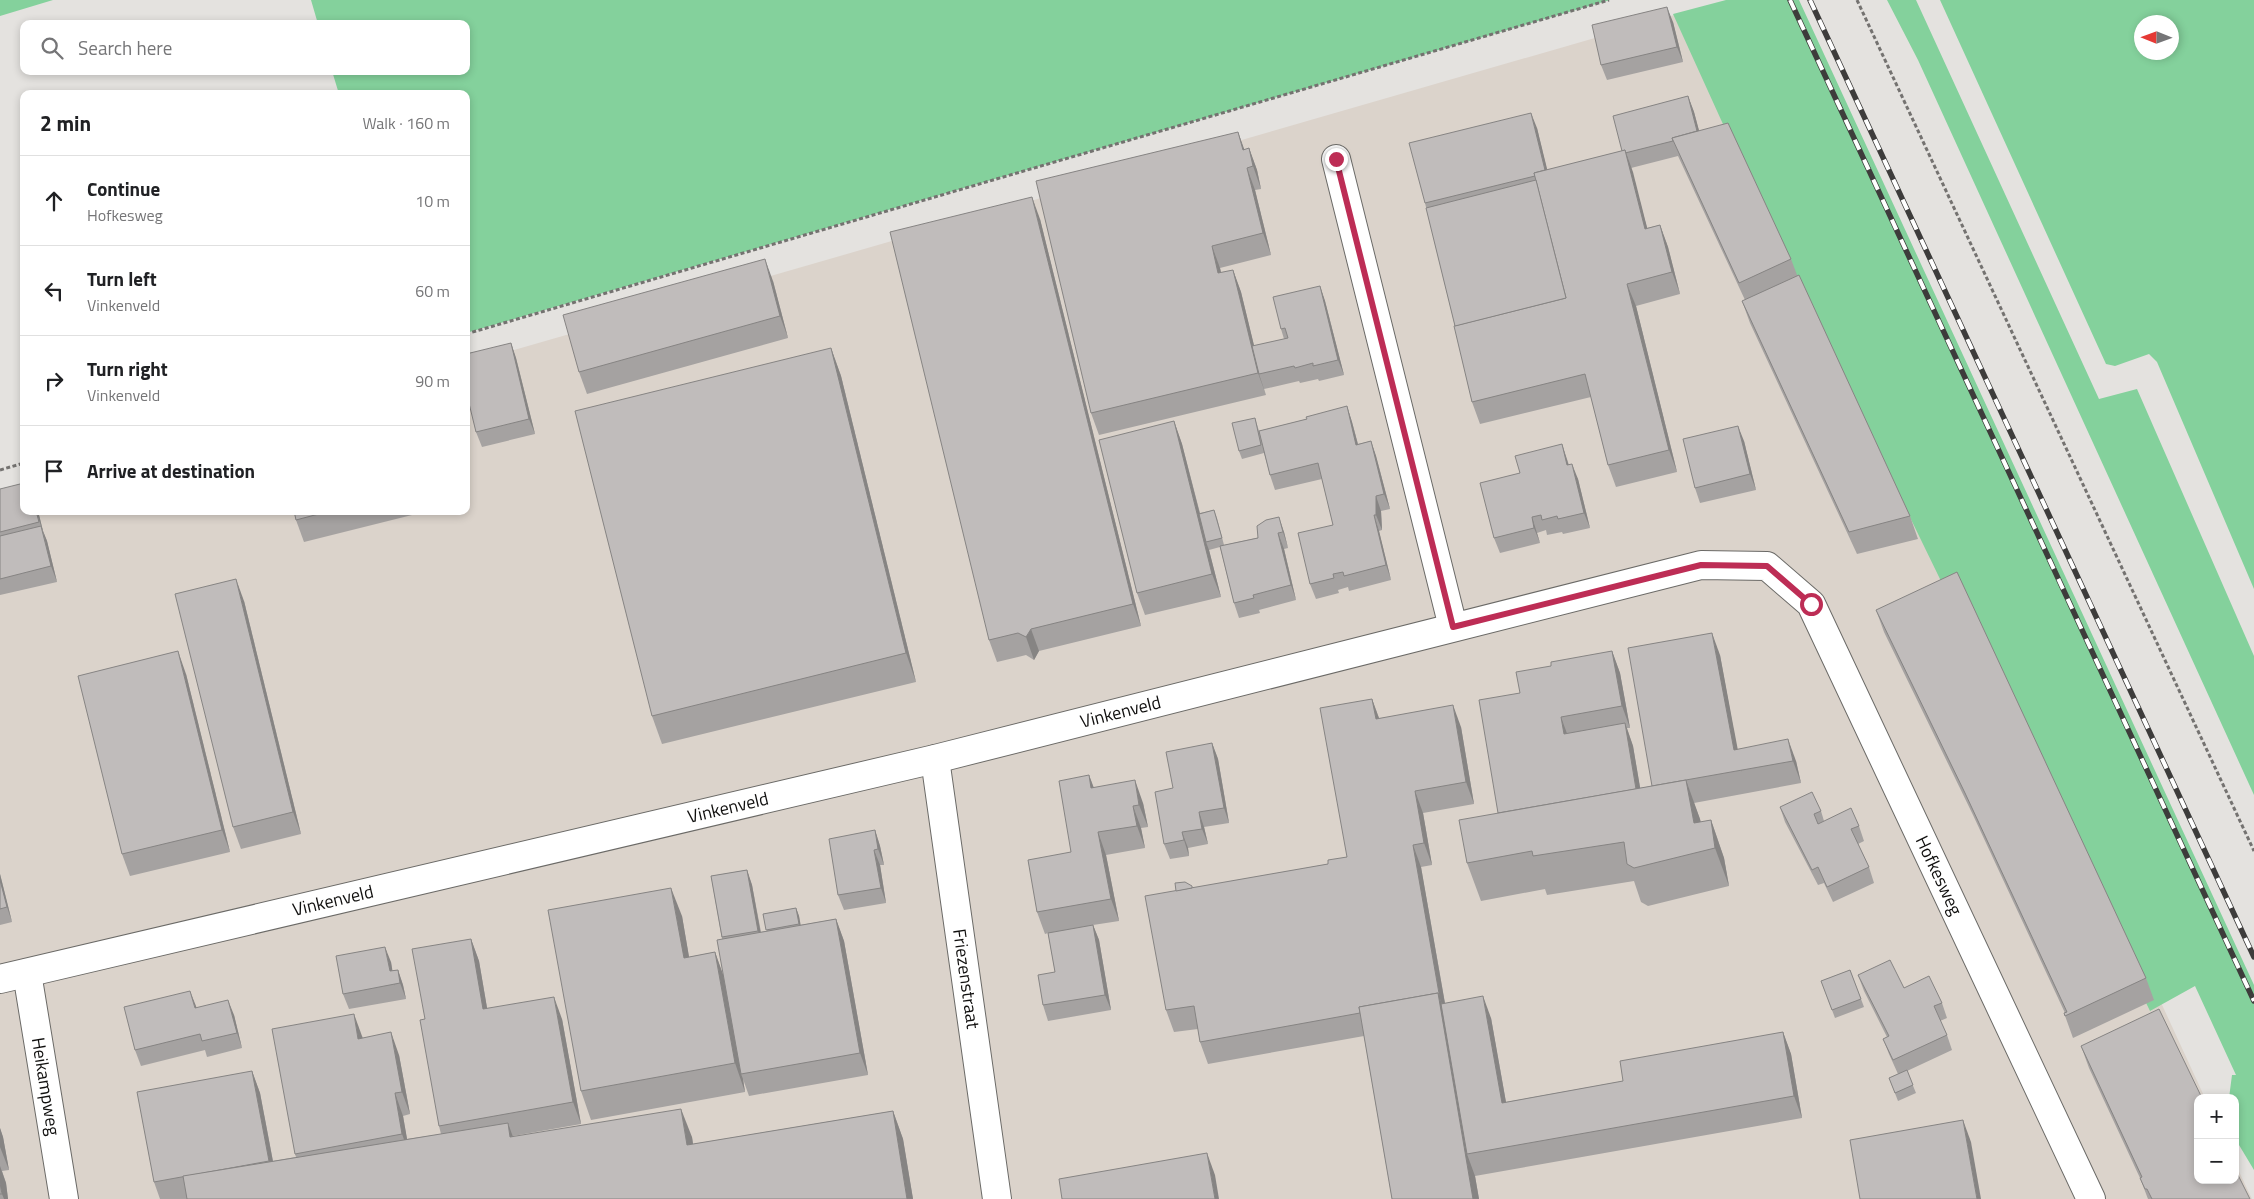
<!DOCTYPE html>
<meta charset="utf-8">
<style>
body{margin:0;font-family:"Titillium Web",sans-serif;background:#f6f6f6;color:#202124}
.controls{position:absolute;right:15px;bottom:15px;display:grid;overflow:hidden;border-radius:10px;box-shadow:0 2px 8px #0003}
.controls button{width:45px;height:45px;display:grid;place-items:center;padding:0;border:0;border-bottom:1px solid #e0e0e0;background:#fff;color:#202124;font:25px sans-serif}
.compass{position:absolute;left:2134px;top:15px;width:45px;height:45px;border-radius:50%;background:#fff;box-shadow:0 2px 8px #0003;rotate:271deg}
.stop{position:absolute;width:15px;height:15px;margin:-11px;border:4px solid #bd2d55;border-radius:50%;background:#fff}
.stop.end{background:#bd2d55;border-color:#fff;box-shadow:0 1px 5px #0008}
.list{margin:0;padding:0;list-style:none}
h2{display:flex;justify-content:space-between;align-items:center;height:65px;margin:0;padding:0 20px;font-size:21px}
h2 small{font-size:16px;font-weight:400;color:#757577}
.list li{display:grid;grid-template-columns:32px 1fr auto;gap:15px;align-items:center;box-sizing:border-box;height:90px;padding:0 20px;border-top:1px solid #e0e0e0}
.list b{display:block;font-size:19px;white-space:nowrap}
.list p{margin:0;font-size:16px;white-space:nowrap;color:#757577}
.list em{font-size:16px;font-style:normal;color:#757577}
.icon{flex:none;width:28px;height:28px;fill:none;stroke:currentColor;stroke-width:2;stroke-linecap:round;stroke-linejoin:round}
.map{position:relative;flex:none;width:2254px;height:1199px;overflow:hidden}
.search{position:absolute;background:#fff;box-shadow:0 2px 8px #0003;left:20px;top:20px;width:450px;height:55px;display:flex;align-items:center;gap:12px;box-sizing:border-box;padding:0 18px;border-radius:10px;color:#757577;font-size:19px}
.panel{position:absolute;background:#fff;box-shadow:0 2px 8px #0003;left:20px;top:90px;width:450px;height:425px;border-radius:10px}
.map>svg:first-child{display:block}
.built{fill:#dbd3cb}
.green{fill:#84d19c;fill-rule:evenodd}
.lines{fill:none;stroke-linecap:round;stroke-linejoin:round}
.minor-casing{stroke:#6b6a67;stroke-width:30}
.path{stroke:#747270;stroke-width:3;stroke-dasharray:4 2.5;stroke-linecap:butt}
.minor{stroke:#fff;stroke-width:28}
.rail-casing{stroke:#3d3c3b;stroke-width:5.5}
.rail{stroke:#fff;stroke-width:4;stroke-dasharray:11;stroke-linecap:butt}
.wall{fill:#a5a2a1}
.shaded-wall{fill:#868483}
.building{fill:#c0bcbb;stroke:#868483}
.route{stroke:#bd2d55;stroke-width:6}
.labels{text-anchor:middle;stroke-width:4;stroke-linejoin:round;paint-order:stroke}
.street-label{font-size:18px;fill:#100f0e;stroke:#fff}
</style>
<div class="map">
<svg width="2254" height="1199" viewBox="0 0 2254 1199">
<rect width="100%" height="100%" fill="#e4e2df"/>
<!-- built -->
<path class="built" d="M1702,7L2205,1098H2198V1180H2235V1163L2252,1199H0V498L24,511H466V364Z"/>
<!-- green -->
<g class="green">
<path d="M0,0H53L0,16Z"/>
<path d="M311,0H1610L466,333V94H339L332,71H466V24H318Z"/>
<path d="M1726,0H1799L2254,985V1170L2239,1145L2235,1134V1098H2229L2232,1075H2236L2195,986L2150,1011L1781,252L1673,14Z"/>
<path d="M1887,0H1916L2099,399L2137,389L2254,656V795L1918,60Z"/>
<path d="M1940,0H2254V589L2157,362L2149,354L2115,366L2106,364ZM2142,22H2172V52H2142Z"/>
</g>
<g class="lines">
<defs>
<g id="minor">
<path d="M1336,159L1453,627"/>
<path id="s1" d="M935,759L997,1199"/>
<path id="s2" d="M27,973L64,1199"/>
<path id="s3" d="M0,979L935,759L1701,565L1767,566L1811,604L2091,1199"/>
</g>
</defs>
<!-- minor casing -->
<use href="#minor" class="minor-casing"/>
<!-- path -->
<g class="path">
<path d="M1857,0L2254,851"/>
<path d="M466,334L1609,0"/>
<path d="M0,470L24,463"/>
</g>
<!-- minor -->
<use href="#minor" class="minor"/>
<defs>
<g id="rail">
<path d="M1790,0L2254,1001"/>
<path d="M1810,0L2254,957"/>
</g>
</defs>
<!-- rail casing -->
<use href="#rail" class="rail-casing"/>
<!-- rail -->
<use href="#rail" class="rail"/>
</g>
<!-- wall -->
<g class="wall">
<path d="M1673,22L1683,62L1607,80L1601,65Z"/>
<path d="M1688,96L1694,112L1699,131L1791,259L1797,275L1910,516L1918,539L1857,554L1750,323L1742,301L1745,300L1678,156L1631,168L1647,228L1660,225L1668,247L1680,294L1636,306L1677,472L1616,487L1608,465L1591,397L1480,424L1472,402L1455,326L1425,203L1537,128L1547,170L1622,151Z"/>
<path d="M1238,132L1244,150L1249,148L1257,170L1261,189L1255,190L1271,255L1220,268L1221,273L1233,270L1241,292L1254,346L1284,339L1281,329L1320,286L1325,301L1344,375L1319,381L1318,379L1300,383L1299,381L1264,389L1266,395L1099,435L1091,413Z"/>
<path d="M1040,219L1141,626L1039,651L1034,660L1026,655L997,662L989,640Z"/>
<path d="M773,281L788,338L587,394L579,372Z"/>
<path d="M511,343L516,358L535,434L482,447L476,432Z"/>
<path d="M831,348L841,376L916,682L662,744L652,716Z"/>
<path d="M1347,406L1352,422L1358,444L1371,441L1376,456L1390,509L1381,511L1382,530L1379,531L1391,580L1349,591L1348,587L1338,590L1339,593L1316,599L1310,584L1333,525L1322,479L1275,490L1270,475L1264,453L1242,459L1239,451L1255,418L1259,431L1307,419Z"/>
<path d="M1174,421L1182,444L1200,513L1214,510L1217,518L1224,545L1284,532L1288,548L1284,549L1296,600L1259,610L1260,613L1239,618L1234,603L1220,547L1209,550L1221,597L1145,615L1137,593Z"/>
<path d="M1744,441L1756,490L1700,503L1695,488Z"/>
<path d="M1562,444L1569,465L1578,479L1590,528L1563,534L1562,532L1547,535L1546,530L1537,533L1540,543L1500,553L1494,538L1520,473Z"/>
<path d="M0,489L38,511L43,531L47,541L57,582L0,595Z"/>
<path d="M294,511H428L304,542L296,520Z"/>
<path d="M244,601L301,834L241,849L233,827Z"/>
<path d="M1876,610L2146,978L2154,1000L2073,1038L2064,1013H2065L1973,815L1884,632Z"/>
<path d="M1612,651L1620,673L1630,728H1627L1633,746L1640,788L1652,786L1720,655L1737,749L1796,761L1801,783L1694,803L1701,822L1711,820L1724,858L1729,886L1648,906L1641,902L1634,881L1547,895L1545,889L1481,901L1467,863L1498,813L1520,693L1551,666Z"/>
<path d="M186,674L230,852L130,876L122,854Z"/>
<path d="M1372,699L1379,718L1461,727L1474,804L1423,813L1432,865L1421,867L1445,1003L1491,1018L1506,1102L1623,1081L1783,1032L1791,1054L1802,1118L1475,1176L1479,1199H1392L1364,1036L1208,1064L1200,1042L1198,1029L1174,1032L1166,1010L1176,891L1328,864L1347,857Z"/>
<path d="M1212,743L1218,759L1229,823L1204,827L1208,844L1188,848L1189,856L1170,859L1164,844L1173,788Z"/>
<path d="M1089,775L1094,788L1143,803L1148,827L1141,828L1145,848L1106,855L1119,921L1093,925L1099,940L1111,1010L1048,1021L1043,1005L1055,972L1048,933L1045,934L1037,912L1071,852Z"/>
<path d="M1780,807L1821,811L1824,821L1859,826L1864,841L1858,844L1869,867L1874,883L1833,902L1824,883L1818,885L1785,822Z"/>
<path d="M875,830L880,846L884,865H880L886,903L844,910L838,895Z"/>
<path d="M747,870L752,885L761,932L767,931L763,914L796,908L799,916L800,925L836,919L844,941L868,1075L749,1096L743,1079L745,1092L591,1120L581,1091L682,916L689,957L715,952L723,975L722,939L711,876Z"/>
<path d="M0,874L12,922L0,925Z"/>
<path d="M471,939L479,961L487,1008L562,1019L581,1124L513,1136V1137H692L693,1144L893,1111L903,1139L913,1199H160L154,1182L252,1071L260,1093L273,1161L296,1157L295,1154L362,1036L363,1038L399,1055L410,1114L403,1116L407,1139L441,1134L439,1126L425,1019Z"/>
<path d="M391,962L392,971L398,970L403,985L406,999L349,1009L343,994Z"/>
<path d="M1850,970L1864,1007L1835,1018L1821,981Z"/>
<path d="M1858,975L1904,988L1942,1003L1947,1018L1940,1021L1947,1035L1952,1050L1907,1071L1916,1093L1898,1101L1889,1078L1898,1074L1889,1054L1883,1039L1887,1037L1864,991Z"/>
<path d="M196,1008L234,1015L242,1048L207,1057L205,1050L141,1066L135,1050Z"/>
<path d="M2081,1046L2250,1199H2148L2140,1178L2089,1068Z"/>
<path d="M0,1128L3,1137L9,1170L2,1171L6,1183L8,1199H0Z"/>
</g>
<!-- shaded-wall -->
<g class="shaded-wall">
<path d="M1667,7L1673,22L1683,62L1677,47Z"/>
<path d="M1688,96L1694,112L1704,149L1698,134Z"/>
<path d="M1531,113L1537,128L1552,189L1546,173Z"/>
<path d="M1238,132L1246,154L1243,150Z"/>
<path d="M1249,148L1257,170L1261,189L1253,166Z"/>
<path d="M1625,150L1633,172L1653,251L1645,229Z"/>
<path d="M1247,168L1255,190L1271,255L1263,233Z"/>
<path d="M1032,197L1040,219L1141,626L1133,604Z"/>
<path d="M1660,225L1668,247L1680,294L1672,272Z"/>
<path d="M1212,246L1220,268L1226,295L1218,273Z"/>
<path d="M765,259L773,281L788,338L780,316Z"/>
<path d="M1233,270L1241,292L1261,374H1259L1266,395L1258,373Z"/>
<path d="M1627,284L1636,306L1677,472L1669,450Z"/>
<path d="M1320,286L1325,301L1344,375L1338,360Z"/>
<path d="M511,343L516,358L535,434L529,419Z"/>
<path d="M831,348L841,376L916,682L906,653Z"/>
<path d="M1347,406L1352,422L1362,460L1356,445Z"/>
<path d="M1174,421L1182,444L1207,542H1206L1209,550L1221,597L1212,574Z"/>
<path d="M1738,426L1744,441L1756,490L1750,474Z"/>
<path d="M1371,441L1376,456L1390,509L1384,494Z"/>
<path d="M1562,444L1567,460L1573,481L1567,465Z"/>
<path d="M1572,464L1578,479L1590,528L1584,513Z"/>
<path d="M1376,496L1381,511L1382,530L1376,515Z"/>
<path d="M36,511H38L43,531L47,541L57,582L51,566L43,532Z"/>
<path d="M1374,515L1379,531L1391,580L1386,565Z"/>
<path d="M1279,517L1284,532L1288,548L1283,532Z"/>
<path d="M1532,517L1537,533L1540,543L1534,528Z"/>
<path d="M1278,533L1284,549L1296,600L1291,585Z"/>
<path d="M236,579L244,601L301,834L293,812Z"/>
<path d="M1031,629L1039,651L1034,660L1026,637Z"/>
<path d="M1712,633L1720,655L1742,772L1734,750Z"/>
<path d="M178,651L186,674L230,852L222,830Z"/>
<path d="M1612,651L1620,673L1630,728L1622,706Z"/>
<path d="M1372,699L1380,721L1376,719Z"/>
<path d="M1453,705L1461,727L1474,804L1466,782Z"/>
<path d="M1561,717L1569,739L1564,734Z"/>
<path d="M1625,723L1633,746L1647,828L1639,805Z"/>
<path d="M1788,739L1796,761L1801,783L1793,761Z"/>
<path d="M1212,743L1218,759L1229,823L1224,808Z"/>
<path d="M1089,775L1097,797L1091,788Z"/>
<path d="M1135,780L1143,803L1148,827L1139,805Z"/>
<path d="M1686,780L1700,819L1706,850L1694,823Z"/>
<path d="M1415,791L1423,813L1432,865L1424,843Z"/>
<path d="M1133,806L1141,828L1145,848L1137,826Z"/>
<path d="M1199,812L1204,827L1208,844L1202,829Z"/>
<path d="M1711,820L1724,858L1729,886L1715,848Z"/>
<path d="M875,830L880,846L884,865L878,849Z"/>
<path d="M1098,832L1106,855L1119,921L1111,899Z"/>
<path d="M1182,832L1188,848L1189,856L1184,840Z"/>
<path d="M1413,845L1421,867L1448,1021L1440,999Z"/>
<path d="M874,850L880,865L886,903L881,888Z"/>
<path d="M747,870L752,885L763,946L758,931Z"/>
<path d="M0,874L12,922L7,907L0,880Z"/>
<path d="M671,888L682,916L694,986L684,958Z"/>
<path d="M796,908L799,916L802,932L799,924Z"/>
<path d="M836,919L844,941L868,1075L860,1053Z"/>
<path d="M1093,925L1099,940L1111,1010L1105,995Z"/>
<path d="M471,939L479,961L491,1031L483,1009Z"/>
<path d="M385,947L391,962L395,986L390,971Z"/>
<path d="M715,952L725,980L741,1074L743,1079L745,1092L735,1063Z"/>
<path d="M398,970L403,985L406,999L400,983Z"/>
<path d="M190,991L196,1006L200,1023L195,1008Z"/>
<path d="M1438,993L1448,1021L1467,1154L1475,1176L1479,1199H1473Z"/>
<path d="M1483,996L1491,1018L1510,1125L1502,1103Z"/>
<path d="M554,997L562,1019L581,1124L573,1102Z"/>
<path d="M228,1000L234,1015L242,1048L237,1033Z"/>
<path d="M354,1014L362,1036L366,1061L358,1039Z"/>
<path d="M391,1032L399,1055L410,1114L402,1092Z"/>
<path d="M1783,1032L1791,1054L1802,1118L1794,1096Z"/>
<path d="M252,1071L260,1093L277,1183L269,1161Z"/>
<path d="M395,1093L403,1116L410,1156L402,1134Z"/>
<path d="M681,1109L692,1137L697,1173L687,1145Z"/>
<path d="M893,1111L903,1139L913,1199H907Z"/>
<path d="M1963,1120L1971,1142L1981,1199H1977Z"/>
<path d="M508,1123L518,1151L510,1137Z"/>
<path d="M0,1128L3,1137L9,1170L0,1147Z"/>
<path d="M1207,1153L1215,1175L1219,1199H1215Z"/>
<path d="M0,1166L6,1183L8,1199H4L2,1194L0,1183Z"/>
</g>
<!-- building -->
<g class="building">
<path d="M1667,7L1677,47L1601,65L1592,25Z"/>
<path d="M1688,96L1697,131L1672,138L1673,141L1625,153V150L1622,151L1613,116Z"/>
<path d="M1531,113L1545,170L1534,173L1535,176L1425,203L1409,143Z"/>
<path d="M1728,123L1791,259L1739,283L1672,138Z"/>
<path d="M1238,132L1243,150L1249,148L1253,166L1247,168L1263,233L1212,246L1218,273L1233,270L1258,373L1091,413L1036,181Z"/>
<path d="M1625,150L1645,229L1660,225L1672,272L1627,284L1669,450L1608,465L1585,374L1472,402L1454,326L1566,298L1534,173Z"/>
<path d="M1536,180L1566,298L1455,326L1426,208Z"/>
<path d="M1032,197L1133,604L1031,629L1026,637L1018,633L989,640L890,232Z"/>
<path d="M765,259L780,316L579,372L563,315Z"/>
<path d="M1799,275L1910,516L1849,532L1742,301Z"/>
<path d="M1320,286L1338,360L1313,366V363L1295,368L1294,366L1259,374L1252,346L1288,338L1285,328L1281,329L1273,297Z"/>
<path d="M511,343L529,419L476,432L466,391V354Z"/>
<path d="M831,348L906,653L652,716L575,411Z"/>
<path d="M1347,406L1356,445L1371,441L1384,494L1376,496V515H1374L1386,565L1344,576L1343,572L1333,574L1334,578L1310,584L1298,533L1333,525L1318,463L1270,475L1259,431L1307,419L1306,417Z"/>
<path d="M1255,418L1261,445L1239,451L1232,423Z"/>
<path d="M1174,421L1212,574L1137,593L1099,440Z"/>
<path d="M1738,426L1750,474L1695,488L1683,439Z"/>
<path d="M1562,444L1567,465L1572,464L1584,513L1558,519L1557,516L1542,520L1541,515L1532,517L1534,528L1494,538L1480,483L1520,473L1515,456Z"/>
<path d="M24,483V511H36L39,522L0,532V489Z"/>
<path d="M1214,510L1222,538L1206,542L1199,514Z"/>
<path d="M294,511H330L296,520Z"/>
<path d="M1279,517L1283,532L1278,533L1291,585L1253,595L1254,598L1234,603L1220,546L1258,538L1257,526L1266,520Z"/>
<path d="M41,526L51,566L0,579V536Z"/>
<path d="M1957,572L2146,978L2065,1016L2064,1013L2067,1012L1965,793L1876,610Z"/>
<path d="M236,579L293,812L233,827L175,594Z"/>
<path d="M1712,633L1734,750L1788,739L1793,761L1652,786L1628,648Z"/>
<path d="M178,651L222,830L122,854L78,676Z"/>
<path d="M1612,651L1622,706L1561,717L1564,734L1625,723L1636,789L1498,813L1479,700L1520,693L1516,672L1551,666V662Z"/>
<path d="M1372,699L1376,719L1453,705L1466,782L1415,791L1424,843L1413,845L1440,999L1438,993L1359,1007L1360,1013L1200,1042L1194,1006L1166,1010L1145,896L1328,864V860L1347,857L1320,708Z"/>
<path d="M1212,743L1224,808L1199,812L1202,829L1182,832L1184,840L1164,844L1155,792L1173,788L1166,752Z"/>
<path d="M1089,775L1091,788L1135,780L1139,805L1133,806L1137,826L1098,832L1111,899L1037,912L1028,860L1071,852L1059,781Z"/>
<path d="M1686,780L1694,823L1711,820L1715,848L1634,868L1627,864L1624,842L1533,856L1532,851L1467,863L1459,820Z"/>
<path d="M1812,792L1821,811L1814,814L1818,824L1851,808L1859,826L1851,829L1869,867L1827,887L1818,867L1812,870L1780,807Z"/>
<path d="M875,830L878,849L874,850L881,888L838,895L829,839Z"/>
<path d="M747,870L758,931L722,937L711,876Z"/>
<path d="M0,880L7,907L0,909Z"/>
<path d="M1185,882L1192,886V888L1176,891L1175,883Z"/>
<path d="M671,888L684,958L715,952L735,1063L581,1091L548,910Z"/>
<path d="M796,908L799,924L766,930L763,914Z"/>
<path d="M836,919L860,1053L741,1074L717,940Z"/>
<path d="M1093,925L1105,995L1043,1005L1038,975L1055,972L1048,933Z"/>
<path d="M471,939L483,1009L554,997L573,1102L439,1126L420,1020L425,1019L412,949Z"/>
<path d="M385,947L390,971L398,970L400,983L343,994L336,956Z"/>
<path d="M1890,960L1904,988L1929,976L1942,1003L1934,1006L1947,1035L1893,1060L1883,1039L1889,1036L1858,975Z"/>
<path d="M1850,970L1861,999L1832,1010L1821,981Z"/>
<path d="M190,991L195,1008L228,1000L237,1033L202,1041L200,1034L135,1050L124,1007Z"/>
<path d="M1438,993L1473,1199H1392L1359,1007Z"/>
<path d="M1483,996L1502,1103L1623,1081L1620,1061L1783,1032L1794,1096L1467,1154L1441,1004Z"/>
<path d="M2159,1009L2202,1098H2198V1180H2235V1169L2250,1199H2152L2147,1189H2145L2140,1178L2142,1177L2081,1046Z"/>
<path d="M354,1014L358,1039L391,1032L402,1092L395,1093L402,1134L295,1154L272,1029Z"/>
<path d="M1907,1070L1913,1085L1895,1093L1889,1078Z"/>
<path d="M252,1071L269,1161L154,1182L137,1092Z"/>
<path d="M681,1109L687,1145L893,1111L907,1199H187L183,1176L508,1123L510,1137Z"/>
<path d="M1963,1120L1977,1199H1860L1850,1140Z"/>
<path d="M1207,1153L1215,1199H1062L1059,1179Z"/>
<path d="M0,1183L2,1194H0Z"/>
</g>
<g class="lines">
<!-- route -->
<path class="route" d="M1336,159L1453,627L1701,565L1767,566L1811,604"/>
</g>
<g class="labels">
<!-- street labels -->
<g class="street-label">
<text dy="6" stroke="none"><textPath href="#s3" startOffset="1152">Vinkenveld</textPath></text>
<text dy="6" stroke="none"><textPath href="#s3" startOffset="748">Vinkenveld</textPath></text>
<text dy="6" stroke="none"><textPath href="#s3" startOffset="2175">Hofkesweg</textPath></text>
<text dy="6" stroke="none"><textPath href="#s3" startOffset="342">Vinkenveld</textPath></text>
<text dy="6" stroke="none"><textPath href="#s1" startOffset="222">Friezenstraat</textPath></text>
<text dy="6" stroke="none"><textPath href="#s2" startOffset="115">Heikampweg</textPath></text>
</g>
</g>
</svg>
<div class="controls">
<button>+</button>
<button>−</button>
</div>
<svg class="compass" viewBox="-18 -18 36 36"><path d="M0-13l5 13h-10z" fill="#e53935"/><path d="M0 13l5-13h-10z" fill="#757577"/></svg>
<div class="stop" style="left:1811px;top:604px"></div>
<div class="stop end" style="left:1336px;top:159px"></div>
<div class="search"><svg class="icon" aria-label="search" viewBox="0 0 24 24"><circle cx="10" cy="10" r="6"/><path d="M15 15l6 6"/></svg>Search here</div>
<section class="panel">
<h2>2 min<small>Walk · 160 m</small></h2>
<ul class="list">
<li><svg class="icon" aria-label="ahead" viewBox="0 0 24 24"><path d="M12 20V5M6 11l6-6 6 6"/></svg><div><b>Continue</b><p>Hofkesweg</p></div><em>10 m</em></li>
<li><svg class="icon" aria-label="left" viewBox="0 0 24 24"><path d="M17 20v-9H6M10 6l-5 5 5 5"/></svg><div><b>Turn left</b><p>Vinkenveld</p></div><em>60 m</em></li>
<li><svg class="icon" aria-label="right" viewBox="0 0 24 24"><path d="M7 20v-9h11M14 6l5 5-5 5"/></svg><div><b>Turn right</b><p>Vinkenveld</p></div><em>90 m</em></li>
<li><svg class="icon" aria-label="arrive" viewBox="0 0 24 24"><path d="M6 21V4h12l-3 4 3 4H6"/></svg><div><b>Arrive at destination</b></div></li>
</ul>
</section>
</div>
